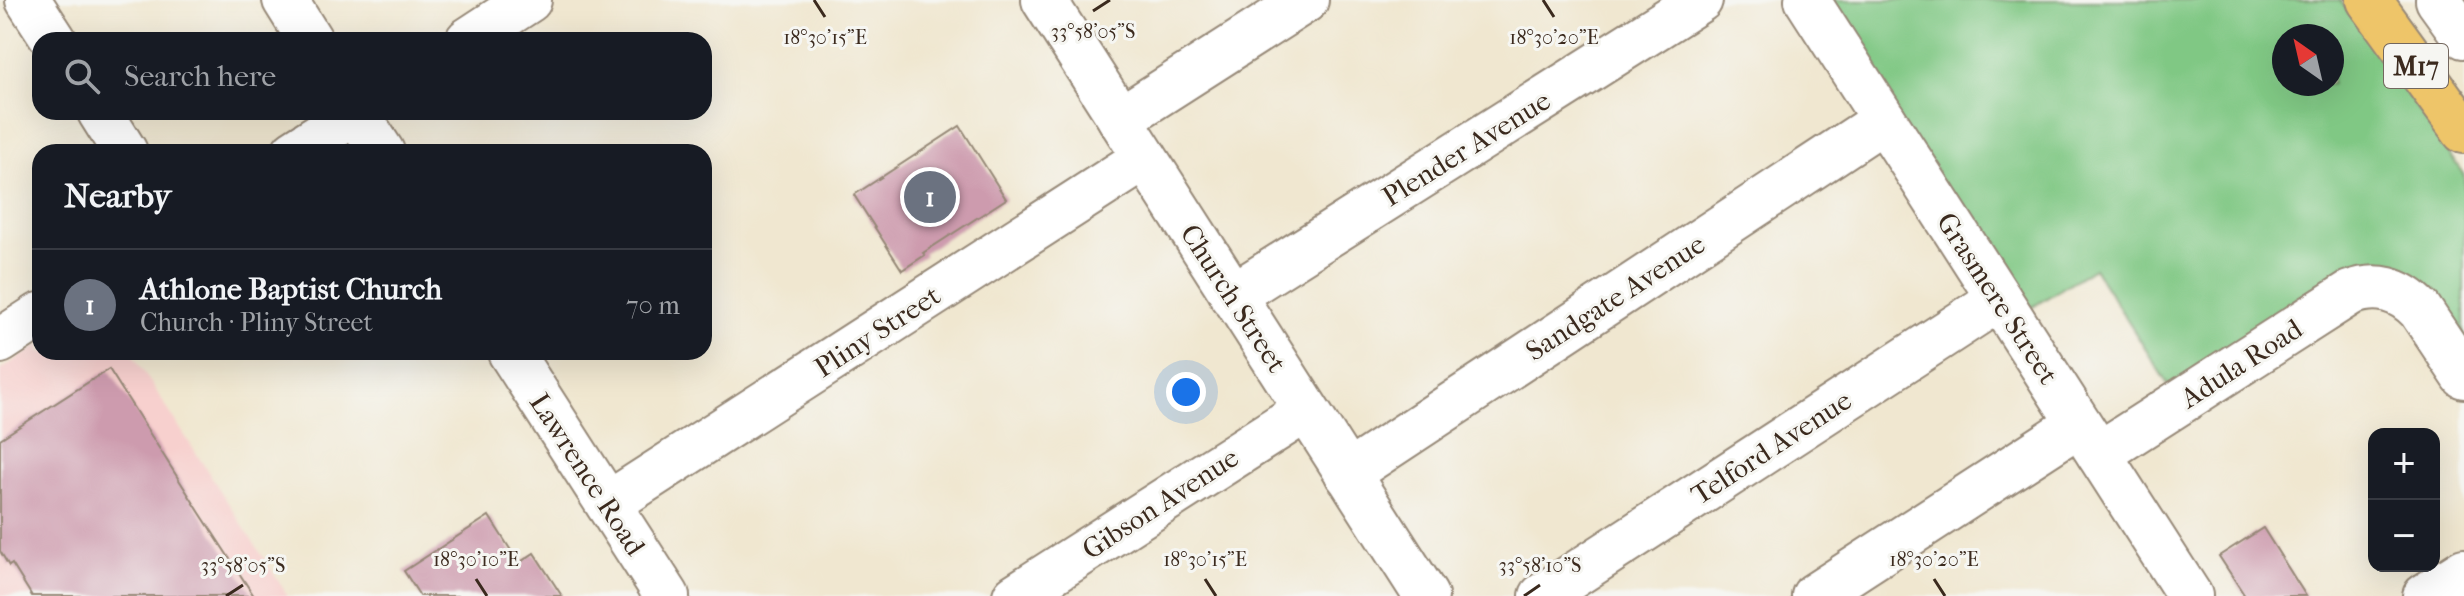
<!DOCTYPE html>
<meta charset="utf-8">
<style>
body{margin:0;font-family:"IM FELL French Canon",serif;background:#242831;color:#f1f3f6}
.controls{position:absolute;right:24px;bottom:24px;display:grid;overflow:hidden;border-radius:16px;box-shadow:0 8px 32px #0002}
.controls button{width:72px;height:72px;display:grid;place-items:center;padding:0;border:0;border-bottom:2px solid #363941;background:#171b24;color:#f1f3f6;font:40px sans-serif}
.compass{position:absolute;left:2272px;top:24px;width:72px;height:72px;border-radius:50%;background:#171b24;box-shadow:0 8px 32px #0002;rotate:326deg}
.you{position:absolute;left:1186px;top:392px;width:28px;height:28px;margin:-20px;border:6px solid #fff;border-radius:50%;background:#1a73e8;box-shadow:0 0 0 12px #1a73e833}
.badge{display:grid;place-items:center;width:52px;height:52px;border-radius:50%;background:#2563eb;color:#fff;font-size:26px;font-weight:700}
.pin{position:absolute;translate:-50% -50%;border:4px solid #fff;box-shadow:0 2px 8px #0006}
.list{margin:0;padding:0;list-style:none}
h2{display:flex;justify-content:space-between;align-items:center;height:104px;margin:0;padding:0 32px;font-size:34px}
h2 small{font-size:26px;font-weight:400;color:#9ea1a6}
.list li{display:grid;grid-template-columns:52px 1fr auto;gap:24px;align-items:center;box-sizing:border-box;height:112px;padding:0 32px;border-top:2px solid #363941}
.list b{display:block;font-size:30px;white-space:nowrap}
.list p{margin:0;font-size:26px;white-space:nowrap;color:#9ea1a6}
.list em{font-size:26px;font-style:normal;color:#9ea1a6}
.icon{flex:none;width:44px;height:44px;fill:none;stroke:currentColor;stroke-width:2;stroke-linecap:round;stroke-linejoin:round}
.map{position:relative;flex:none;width:2464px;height:596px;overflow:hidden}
.search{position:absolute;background:#171b24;box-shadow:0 8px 32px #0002;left:32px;top:32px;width:680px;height:88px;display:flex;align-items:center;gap:20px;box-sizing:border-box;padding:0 28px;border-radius:24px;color:#9ea1a6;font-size:30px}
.panel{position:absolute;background:#171b24;box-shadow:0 8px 32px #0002;left:32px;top:144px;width:680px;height:216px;border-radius:24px}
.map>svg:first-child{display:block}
.built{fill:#f7d0ce}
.green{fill:#80c884;stroke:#5e7951;stroke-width:2;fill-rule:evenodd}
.building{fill:#cd9bae}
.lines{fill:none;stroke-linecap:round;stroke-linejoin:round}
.minor-casing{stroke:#968877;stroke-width:48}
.major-casing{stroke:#968877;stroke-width:48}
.minor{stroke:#fff;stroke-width:44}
.major{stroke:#eec569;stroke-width:44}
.ticks{fill:none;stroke:#3b2a1e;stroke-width:3}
.labels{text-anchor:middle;stroke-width:6;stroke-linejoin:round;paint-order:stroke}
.shield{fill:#f6f6f2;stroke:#73675e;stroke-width:2}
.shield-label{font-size:26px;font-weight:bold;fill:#3b2a1e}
.street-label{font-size:28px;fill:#3b2a1e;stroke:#f6f6f2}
.ticks-label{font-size:20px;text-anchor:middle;fill:#3b2a1e;stroke:#f6f6f2;stroke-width:6;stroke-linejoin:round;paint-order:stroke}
</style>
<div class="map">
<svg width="2464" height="596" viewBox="0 0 2464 596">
<rect width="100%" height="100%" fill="#f6f6f2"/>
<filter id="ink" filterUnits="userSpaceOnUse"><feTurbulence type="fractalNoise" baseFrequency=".0125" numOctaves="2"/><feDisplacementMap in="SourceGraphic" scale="16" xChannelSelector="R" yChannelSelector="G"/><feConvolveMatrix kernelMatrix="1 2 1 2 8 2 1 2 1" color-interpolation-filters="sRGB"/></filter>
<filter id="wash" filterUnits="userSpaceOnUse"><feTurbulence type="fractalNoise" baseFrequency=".006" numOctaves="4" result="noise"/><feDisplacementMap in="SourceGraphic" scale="32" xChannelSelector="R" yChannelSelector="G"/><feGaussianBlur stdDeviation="1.8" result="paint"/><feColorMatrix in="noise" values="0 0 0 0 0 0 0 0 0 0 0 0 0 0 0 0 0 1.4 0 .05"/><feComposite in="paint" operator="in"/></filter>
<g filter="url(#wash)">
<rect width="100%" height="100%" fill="#f0e7d0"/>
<!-- built -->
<path class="built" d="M40,344V352H131L288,596H0V370Z"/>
<!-- green -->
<path class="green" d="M1822,0H2340L2464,175V353L2417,285L2172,391L2094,268L2023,313ZM2284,36H2332V84H2284Z"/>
<g id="blocks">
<!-- building -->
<g class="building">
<path d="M960,126L1006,199L923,253L925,255L902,270L854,195Z"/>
<path d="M109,369L200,513L254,596H32L12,564L9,566L0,551V439Z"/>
<path d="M489,516L519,563L534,553L562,596H420L404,571Z"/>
<path d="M2263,528L2306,596H2245L2219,556Z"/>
</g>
</g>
</g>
<g filter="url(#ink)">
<use href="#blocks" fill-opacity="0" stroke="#968877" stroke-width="2"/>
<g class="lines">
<defs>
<g id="minor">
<path d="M28,0L54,40"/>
<path d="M285,0L310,40"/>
<path d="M1044,0L1426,596"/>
<path d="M1807,0L2190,596"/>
<path d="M2438,0L2464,36"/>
<path d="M468,40L529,0"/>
<path d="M100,112L125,152"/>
<path d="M356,112L382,152"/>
<path d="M1120,119L1306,0"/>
<path d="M294,152L356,112"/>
<path d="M1232,296L1700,0"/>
<path d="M0,341L40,315"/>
<path d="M510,352L667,596"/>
<path d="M2099,454L2350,293C2377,283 2400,289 2420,310L2464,376"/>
<path d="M1347,474L1884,120"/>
<path d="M608,504L1145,158"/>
<path d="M1015,596L1306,410"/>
<path d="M1542,596L1999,299"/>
<path d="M1814,596L2079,424"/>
<path d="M2425,596L2464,571"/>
</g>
<path id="major" d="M2369,0L2464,131"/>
</defs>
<!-- minor casing -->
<use href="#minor" class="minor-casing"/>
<!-- major casing -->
<use href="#major" class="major-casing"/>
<!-- minor -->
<use href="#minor" class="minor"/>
<!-- major -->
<use href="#major" class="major"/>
</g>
</g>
<!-- ticks -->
<path class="ticks" d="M814,0L825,17M1543,0L1554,17M1093,11L1110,0M476,579L487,596M1205,579L1216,596M1934,579L1945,596M226,596L243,585M1524,596L1540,585"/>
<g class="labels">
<!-- shield labels -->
<rect class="shield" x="2384" y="44" width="64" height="44" rx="6"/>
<g class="shield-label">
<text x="2416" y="75">M17</text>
</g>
<!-- street labels -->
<g class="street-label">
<text transform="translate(1466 148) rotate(-32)" y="10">Plender Avenue</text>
<text transform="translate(1615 297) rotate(-33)" y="10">Sandgate Avenue</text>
<text transform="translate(1234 298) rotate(57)" y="10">Church Street</text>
<text transform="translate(1998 298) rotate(57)" y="10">Grasmere Street</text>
<text transform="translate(877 331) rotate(-33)" y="10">Pliny Street</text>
<text transform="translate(2241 363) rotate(-33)" y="10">Adula Road</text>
<text transform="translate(1771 447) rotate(-33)" y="10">Telford Avenue</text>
<text transform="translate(588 474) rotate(57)" y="10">Lawrence Road</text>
<text transform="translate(1160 503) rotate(-33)" y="10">Gibson Avenue</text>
</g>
</g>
<g class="ticks-label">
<text x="1093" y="38">33°58'05"S</text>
<text x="825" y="44">18°30'15"E</text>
<text x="1554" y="44">18°30'20"E</text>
<text x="476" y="566">18°30'10"E</text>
<text x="1205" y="566">18°30'15"E</text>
<text x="1934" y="566">18°30'20"E</text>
<text x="243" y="572">33°58'05"S</text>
<text x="1540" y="572">33°58'10"S</text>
</g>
</svg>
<div class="controls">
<button>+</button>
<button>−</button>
</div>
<svg class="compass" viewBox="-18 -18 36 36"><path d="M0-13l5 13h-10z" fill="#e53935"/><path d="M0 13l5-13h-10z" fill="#9ea1a6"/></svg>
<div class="you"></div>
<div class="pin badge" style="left:930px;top:197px;background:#6b7280">1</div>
<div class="search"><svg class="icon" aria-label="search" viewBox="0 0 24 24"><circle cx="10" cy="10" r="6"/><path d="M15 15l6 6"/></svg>Search here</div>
<section class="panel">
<h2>Nearby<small></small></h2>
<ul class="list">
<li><span class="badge" style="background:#6b7280">1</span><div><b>Athlone Baptist Church</b><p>Church · Pliny Street</p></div><em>70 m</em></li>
</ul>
</section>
</div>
